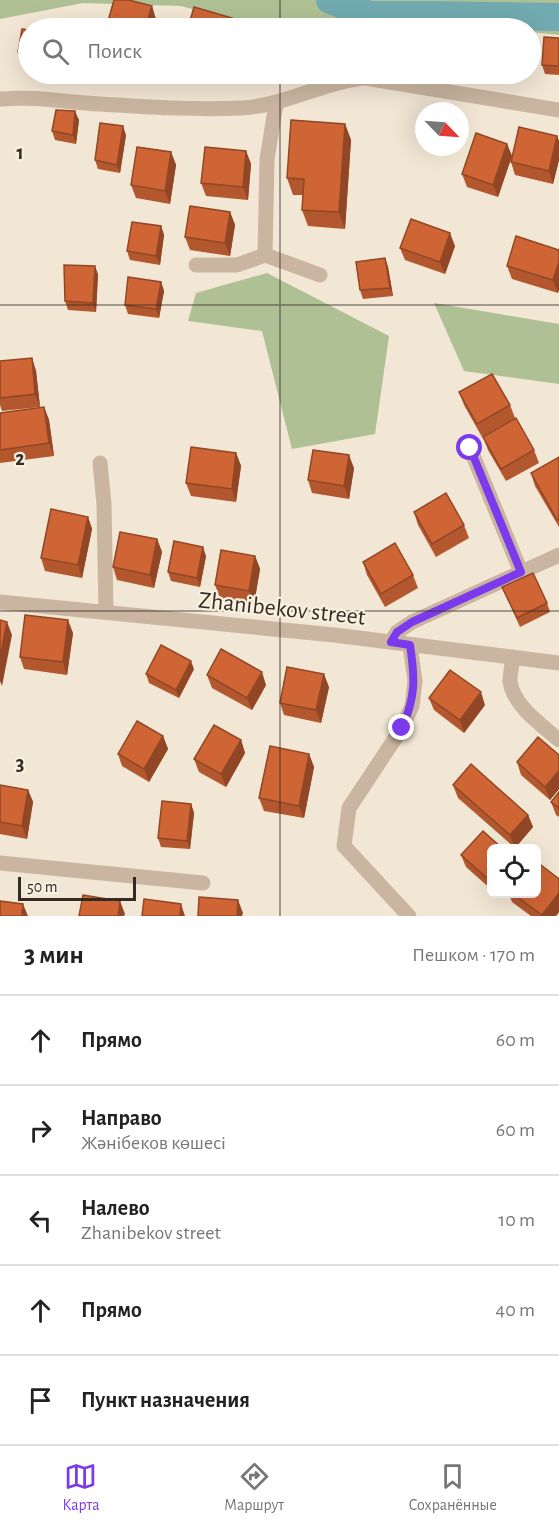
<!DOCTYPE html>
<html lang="ru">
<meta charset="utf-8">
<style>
body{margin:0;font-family:"Alegreya Sans",sans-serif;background:#f2f2f2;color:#222}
.controls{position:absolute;right:18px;bottom:18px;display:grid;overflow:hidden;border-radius:9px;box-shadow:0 6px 24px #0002}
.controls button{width:54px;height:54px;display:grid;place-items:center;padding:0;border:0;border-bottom:2px solid #e0e0e0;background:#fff;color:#222;font:30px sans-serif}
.compass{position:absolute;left:415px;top:102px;width:54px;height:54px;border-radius:50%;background:#fff;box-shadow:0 6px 24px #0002;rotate:115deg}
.scale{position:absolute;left:18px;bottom:15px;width:118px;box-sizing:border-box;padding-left:6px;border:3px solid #332a24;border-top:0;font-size:16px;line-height:21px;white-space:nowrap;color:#332a24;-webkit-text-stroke:4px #faf0e0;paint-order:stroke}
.stop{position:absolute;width:18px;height:18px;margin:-14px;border:4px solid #7c3aed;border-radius:50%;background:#fff}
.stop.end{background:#7c3aed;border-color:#fff;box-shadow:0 2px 6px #0008}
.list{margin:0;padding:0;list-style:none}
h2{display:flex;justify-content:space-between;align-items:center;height:78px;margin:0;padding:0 24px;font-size:26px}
h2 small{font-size:20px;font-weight:400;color:#767676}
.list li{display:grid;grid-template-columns:39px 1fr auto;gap:18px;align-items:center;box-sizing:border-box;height:90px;padding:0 24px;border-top:2px solid #e0e0e0}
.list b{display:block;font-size:22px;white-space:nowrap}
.list p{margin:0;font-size:20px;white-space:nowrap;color:#767676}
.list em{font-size:20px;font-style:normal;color:#767676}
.icon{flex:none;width:33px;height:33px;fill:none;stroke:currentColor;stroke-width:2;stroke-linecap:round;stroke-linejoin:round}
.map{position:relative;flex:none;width:559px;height:916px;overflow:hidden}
.search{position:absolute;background:#fff;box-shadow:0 6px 24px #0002;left:18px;right:18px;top:18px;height:66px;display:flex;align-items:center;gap:15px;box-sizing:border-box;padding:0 21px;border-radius:33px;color:#767676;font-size:22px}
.sheet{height:528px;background:#fff}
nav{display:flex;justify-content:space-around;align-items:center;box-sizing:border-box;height:84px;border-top:2px solid #e0e0e0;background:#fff;font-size:16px;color:#767676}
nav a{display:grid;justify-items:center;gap:3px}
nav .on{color:#7c3aed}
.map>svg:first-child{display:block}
.green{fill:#afc194}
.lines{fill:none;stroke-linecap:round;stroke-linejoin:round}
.river{stroke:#71aab0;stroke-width:28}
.minor{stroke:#cab6a0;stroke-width:15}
.wall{fill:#b2572e}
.shaded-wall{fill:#914725}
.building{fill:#cf6535;stroke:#914725;stroke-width:1.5}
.route{stroke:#7c3aed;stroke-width:8}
.grid{fill:none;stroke:#332a24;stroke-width:1.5;stroke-opacity:0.55}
.labels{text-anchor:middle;stroke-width:4.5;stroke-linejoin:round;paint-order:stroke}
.street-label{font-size:24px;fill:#332a24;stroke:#faf0e0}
.grid-label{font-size:20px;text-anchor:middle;font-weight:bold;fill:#332a24;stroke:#faf0e0;stroke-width:4.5;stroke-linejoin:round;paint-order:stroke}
</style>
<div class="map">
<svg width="559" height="916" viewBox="0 0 559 916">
<rect width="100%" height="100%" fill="#f2e6d4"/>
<!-- green -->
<g class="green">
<path d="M0,0H559V35L531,32L530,28H264L181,6L83,3L0,19Z"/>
<path d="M267,273L389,336L375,434L292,449L262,331L188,321L196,293Z"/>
<path d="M434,303L559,324V384L464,371Z"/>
</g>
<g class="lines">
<!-- river -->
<path class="river" d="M330,0L367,14L559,17"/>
<!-- minor -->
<g class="minor">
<path d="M0,99C37,96 64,102 100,104C147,107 194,110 241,108C285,106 322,82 365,78L559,110"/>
<path d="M276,104L267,159L265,255L320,275"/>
<path d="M196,265H237L265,255"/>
<path d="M470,448L521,572"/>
<path d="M100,463L104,504L106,612"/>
<path d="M0,602L334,635L559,663"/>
<path d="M391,642L397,632L412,622L559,555"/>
<path d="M513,657C512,665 510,674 510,681C513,706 542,725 559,740"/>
<path d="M0,863L203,883"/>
<path d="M409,916L344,846L349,808L402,728L412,706L415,681L410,645"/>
</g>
</g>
<!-- wall -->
<g class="wall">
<path d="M28,30V63L21,61L18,52Z"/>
<path d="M559,38V75L545,74L542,65Z"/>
<path d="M68,74H92L91,79L68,75Z"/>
<path d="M460,74H506V78L461,75Z"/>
<path d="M79,120L76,144L55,140L52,131Z"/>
<path d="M345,124L351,140L345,229L308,226L302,210L303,195H293L287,178Z"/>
<path d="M126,135L120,173L98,169L95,160Z"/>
<path d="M557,136L559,141V160L553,184L515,175L511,162Z"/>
<path d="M507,144L512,156L498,197L467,187L462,174Z"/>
<path d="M246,151L251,164L248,200L206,196L201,183Z"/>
<path d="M171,152L176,165L170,204L136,198L131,185Z"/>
<path d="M230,212L235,225L230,256L190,250L185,237Z"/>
<path d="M161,226L164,235L160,265L130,260L127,251Z"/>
<path d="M455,246L445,274L405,260L400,248Z"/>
<path d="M559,250V289L558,293L512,279L507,266Z"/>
<path d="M385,258L388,267L393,296L363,299L360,290Z"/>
<path d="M98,274L96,312L68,310L65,301Z"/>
<path d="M161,282L164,291L159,318L128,314L125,305Z"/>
<path d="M32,358L36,371L40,407L2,411L0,405V361Z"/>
<path d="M459,392L510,405L515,418L482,437L464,405Z"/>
<path d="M44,407L49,420L54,456L0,463V413Z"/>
<path d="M483,437L534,450L539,463L506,481L488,450Z"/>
<path d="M236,453L241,466L236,502L191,496L186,483Z"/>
<path d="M559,457V527L535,486L531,473Z"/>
<path d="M354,468L349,499L312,493L308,480Z"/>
<path d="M414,512L464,525L469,538L436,557L418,525Z"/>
<path d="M88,517L92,529L82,578L45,571L41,558Z"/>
<path d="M157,539L162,552L154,588L117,580L113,567Z"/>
<path d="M206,556L200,587L171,581L168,572Z"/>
<path d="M255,556L260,569L254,604L220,598L215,585Z"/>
<path d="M363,562L413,575L418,588L385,607L367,575Z"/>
<path d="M502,587L547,603L550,612L520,627Z"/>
<path d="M73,633L67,675L24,669L20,657Z"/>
<path d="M194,669L179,698L149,683L146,674Z"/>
<path d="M207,675L266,685L252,710L212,688Z"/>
<path d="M329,687L321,723L284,715L280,703Z"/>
<path d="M429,698L485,705L464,733L434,710Z"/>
<path d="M163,736L168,749L149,782L122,766L118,754Z"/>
<path d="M241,740L245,753L226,787L199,772L194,759Z"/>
<path d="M309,754L314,767L304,818L264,811L259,798Z"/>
<path d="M559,755V789L550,800L521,775L517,762Z"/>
<path d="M0,785L28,790L33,802L27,839L0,834Z"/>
<path d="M453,785L528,815L533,827L515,848L458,798Z"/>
<path d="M559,792V817L556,815L551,802Z"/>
<path d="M191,804L194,813L190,849L161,847L158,838Z"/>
<path d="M492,849V890L466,867L461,855Z"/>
<path d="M559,879V912L556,916H531L512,902L509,894H537Z"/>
</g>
<!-- shaded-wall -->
<g class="shaded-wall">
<path d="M152,6L156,19L153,28H145Z"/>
<path d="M232,18L236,28H229Z"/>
<path d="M75,111L79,120L76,144L73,135Z"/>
<path d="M345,124L351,140L345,229L339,212Z"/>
<path d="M123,126L126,135L120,173L117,165Z"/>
<path d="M557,136L559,141V160L553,184L549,171Z"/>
<path d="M507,144L512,156L498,197L493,185Z"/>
<path d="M246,151L251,164L248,200L243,187Z"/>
<path d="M171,152L176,165L170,204L165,191Z"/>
<path d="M230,212L235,225L230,256L225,243Z"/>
<path d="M161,226L164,235L160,265L156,256Z"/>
<path d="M450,233L455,246L445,274L440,262Z"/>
<path d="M385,258L388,267L393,296L390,288Z"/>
<path d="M559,262V289L558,293L553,280Z"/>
<path d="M95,266L98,274L96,312L93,303Z"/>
<path d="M161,282L164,291L159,318L156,309Z"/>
<path d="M32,358L36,371L40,407L35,394Z"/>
<path d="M44,407L49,420L54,456L49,443Z"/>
<path d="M236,453L241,466L236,502L232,489Z"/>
<path d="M349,455L354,468L349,499L344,486Z"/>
<path d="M88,517L92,529L82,578L78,565Z"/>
<path d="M157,539L162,552L154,588L150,575Z"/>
<path d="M203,547L206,556L200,587L197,578Z"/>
<path d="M255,556L260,569L254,604L249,591Z"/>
<path d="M68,620L73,633L67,675L63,662Z"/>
<path d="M7,622L12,635L2,686L0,681V658Z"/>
<path d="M191,661L194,669L179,698L176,690Z"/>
<path d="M262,672L266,685L252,710L247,698Z"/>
<path d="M324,674L329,687L321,723L316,710Z"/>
<path d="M481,692L485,705L464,733L460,720Z"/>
<path d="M163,736L168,749L149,782L144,769Z"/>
<path d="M241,740L245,753L226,787L221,774Z"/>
<path d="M309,754L314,767L304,818L299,806Z"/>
<path d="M559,771V789L550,800L545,787Z"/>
<path d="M28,790L33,802L27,839L22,826Z"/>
<path d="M191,804L194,813L190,849L187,841Z"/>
<path d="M528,815L533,827L515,848L510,835Z"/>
<path d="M492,875V888L488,879Z"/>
<path d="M559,893V912L556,916H542Z"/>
<path d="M238,900L243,913L242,916H237Z"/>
<path d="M120,901L125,914L124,916H118Z"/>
<path d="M23,904L28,916H22Z"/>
<path d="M181,904L185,916H180Z"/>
</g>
<!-- building -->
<g class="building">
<path d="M114,0H129L152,6L145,28H106Z"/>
<path d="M194,7L232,18L229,28H188Z"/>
<path d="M22,29L28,30V54L18,52Z"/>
<path d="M544,37L559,38V66L542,65Z"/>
<path d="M56,110L75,111L73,135L52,131Z"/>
<path d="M291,120L345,124L339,212L302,210L304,179L287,178Z"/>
<path d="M100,123L123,126L117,165L95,160Z"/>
<path d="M519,127L557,136L549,171L511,162Z"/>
<path d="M476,133L507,144L493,185L462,174Z"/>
<path d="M137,147L171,152L165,191L131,185Z"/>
<path d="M205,147L246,151L243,187L201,183Z"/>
<path d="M190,206L230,212L225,243L185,237Z"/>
<path d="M411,219L450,233L440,262L400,248Z"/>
<path d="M132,222L161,226L156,256L127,251Z"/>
<path d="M516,236L559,250V262L553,280L507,266Z"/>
<path d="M385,258L390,288L360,290L356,262Z"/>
<path d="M64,265L95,266L93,303L65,301Z"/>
<path d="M128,277L161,282L156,309L125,305Z"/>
<path d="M32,358L35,394L0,398V361Z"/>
<path d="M492,374L510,405L477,424L459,392Z"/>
<path d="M44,407L49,443L0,450V413Z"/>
<path d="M516,418L534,450L501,469L483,437Z"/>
<path d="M191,447L236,453L232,489L186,483Z"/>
<path d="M313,450L349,455L344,486L308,480Z"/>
<path d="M559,457V519L557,520L531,473Z"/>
<path d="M446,493L464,525L432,544L414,512Z"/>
<path d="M51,509L88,517L78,565L41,558Z"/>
<path d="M120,532L157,539L150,575L113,567Z"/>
<path d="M174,541L203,547L197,578L168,572Z"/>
<path d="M395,543L413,575L381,594L363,562Z"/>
<path d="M221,550L255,556L249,591L215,585Z"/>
<path d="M533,573L547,603L517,618L502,587Z"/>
<path d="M25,615L68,620L63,662L20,657Z"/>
<path d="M0,620L7,622L0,658Z"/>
<path d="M161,645L191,661L176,690L146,674Z"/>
<path d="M221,649L262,672L247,698L207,675Z"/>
<path d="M287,667L324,674L316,710L280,703Z"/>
<path d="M450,670L481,692L460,720L429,698Z"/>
<path d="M137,721L163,736L144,769L118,754Z"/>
<path d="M214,725L241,740L221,774L194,759Z"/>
<path d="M538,737L559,755V771L545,787L517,762Z"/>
<path d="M270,746L309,754L299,806L259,798Z"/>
<path d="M471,764L528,815L510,835L453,785Z"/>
<path d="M0,785L28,790L22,826L0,822Z"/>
<path d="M559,792V808L551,802Z"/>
<path d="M162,801L191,804L187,841L158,838Z"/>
<path d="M483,831L503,849H492V875L488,879L461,855Z"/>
<path d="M537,862L559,879V893L542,915L513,894H537Z"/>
<path d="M83,895L120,901L118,916H79Z"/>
<path d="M199,897L238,900L237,916H198Z"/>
<path d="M144,899L181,904L180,916H142Z"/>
<path d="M0,901L23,904L22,916H0Z"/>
</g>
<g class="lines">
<!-- route -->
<path class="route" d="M402,728C416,696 415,678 410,645L391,642L397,632L412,622L521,572L470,448"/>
</g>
<!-- grid -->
<path class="grid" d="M280,0V28M280,74V916M0,305H559M0,611H559"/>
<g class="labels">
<!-- street labels -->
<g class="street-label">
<text transform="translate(282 608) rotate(6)" y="8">Zhanibekov street</text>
</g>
</g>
<g class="grid-label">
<text x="20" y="159">1</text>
<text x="20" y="465">2</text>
<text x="20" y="770">3</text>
</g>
</svg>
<div class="controls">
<button><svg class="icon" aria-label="locate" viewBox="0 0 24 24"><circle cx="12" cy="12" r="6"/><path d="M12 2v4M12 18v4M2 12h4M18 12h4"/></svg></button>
</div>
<svg class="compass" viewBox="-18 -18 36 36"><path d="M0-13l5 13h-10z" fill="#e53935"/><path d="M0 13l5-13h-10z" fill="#767676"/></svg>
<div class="scale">50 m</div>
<div class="stop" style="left:470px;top:448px"></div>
<div class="stop end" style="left:402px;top:728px"></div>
<div class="search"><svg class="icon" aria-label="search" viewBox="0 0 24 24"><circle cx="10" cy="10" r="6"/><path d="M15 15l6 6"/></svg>Поиск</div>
</div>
<section class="sheet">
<h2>3 мин<small>Пешком · 170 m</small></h2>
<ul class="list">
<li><svg class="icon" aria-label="ahead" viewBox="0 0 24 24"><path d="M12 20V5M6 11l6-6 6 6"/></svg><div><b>Прямо</b></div><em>60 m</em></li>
<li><svg class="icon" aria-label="right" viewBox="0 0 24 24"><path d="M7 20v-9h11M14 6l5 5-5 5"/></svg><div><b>Направо</b><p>Жәнібеков көшесі</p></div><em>60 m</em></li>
<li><svg class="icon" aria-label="left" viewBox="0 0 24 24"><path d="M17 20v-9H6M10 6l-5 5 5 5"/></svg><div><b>Налево</b><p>Zhanibekov street</p></div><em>10 m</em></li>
<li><svg class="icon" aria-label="ahead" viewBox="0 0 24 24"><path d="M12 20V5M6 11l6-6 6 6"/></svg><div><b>Прямо</b></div><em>40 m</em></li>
<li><svg class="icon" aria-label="arrive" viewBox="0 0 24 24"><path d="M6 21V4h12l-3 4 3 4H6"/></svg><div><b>Пункт назначения</b></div></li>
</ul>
</section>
<nav>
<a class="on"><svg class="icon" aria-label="map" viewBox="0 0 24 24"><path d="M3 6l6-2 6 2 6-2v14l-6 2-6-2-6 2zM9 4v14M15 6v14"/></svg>Карта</a>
<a><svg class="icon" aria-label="directions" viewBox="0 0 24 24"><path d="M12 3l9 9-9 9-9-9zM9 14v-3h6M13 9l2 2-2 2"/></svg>Маршрут</a>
<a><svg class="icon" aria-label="saved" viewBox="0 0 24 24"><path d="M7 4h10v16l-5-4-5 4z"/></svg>Сохранённые</a>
</nav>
